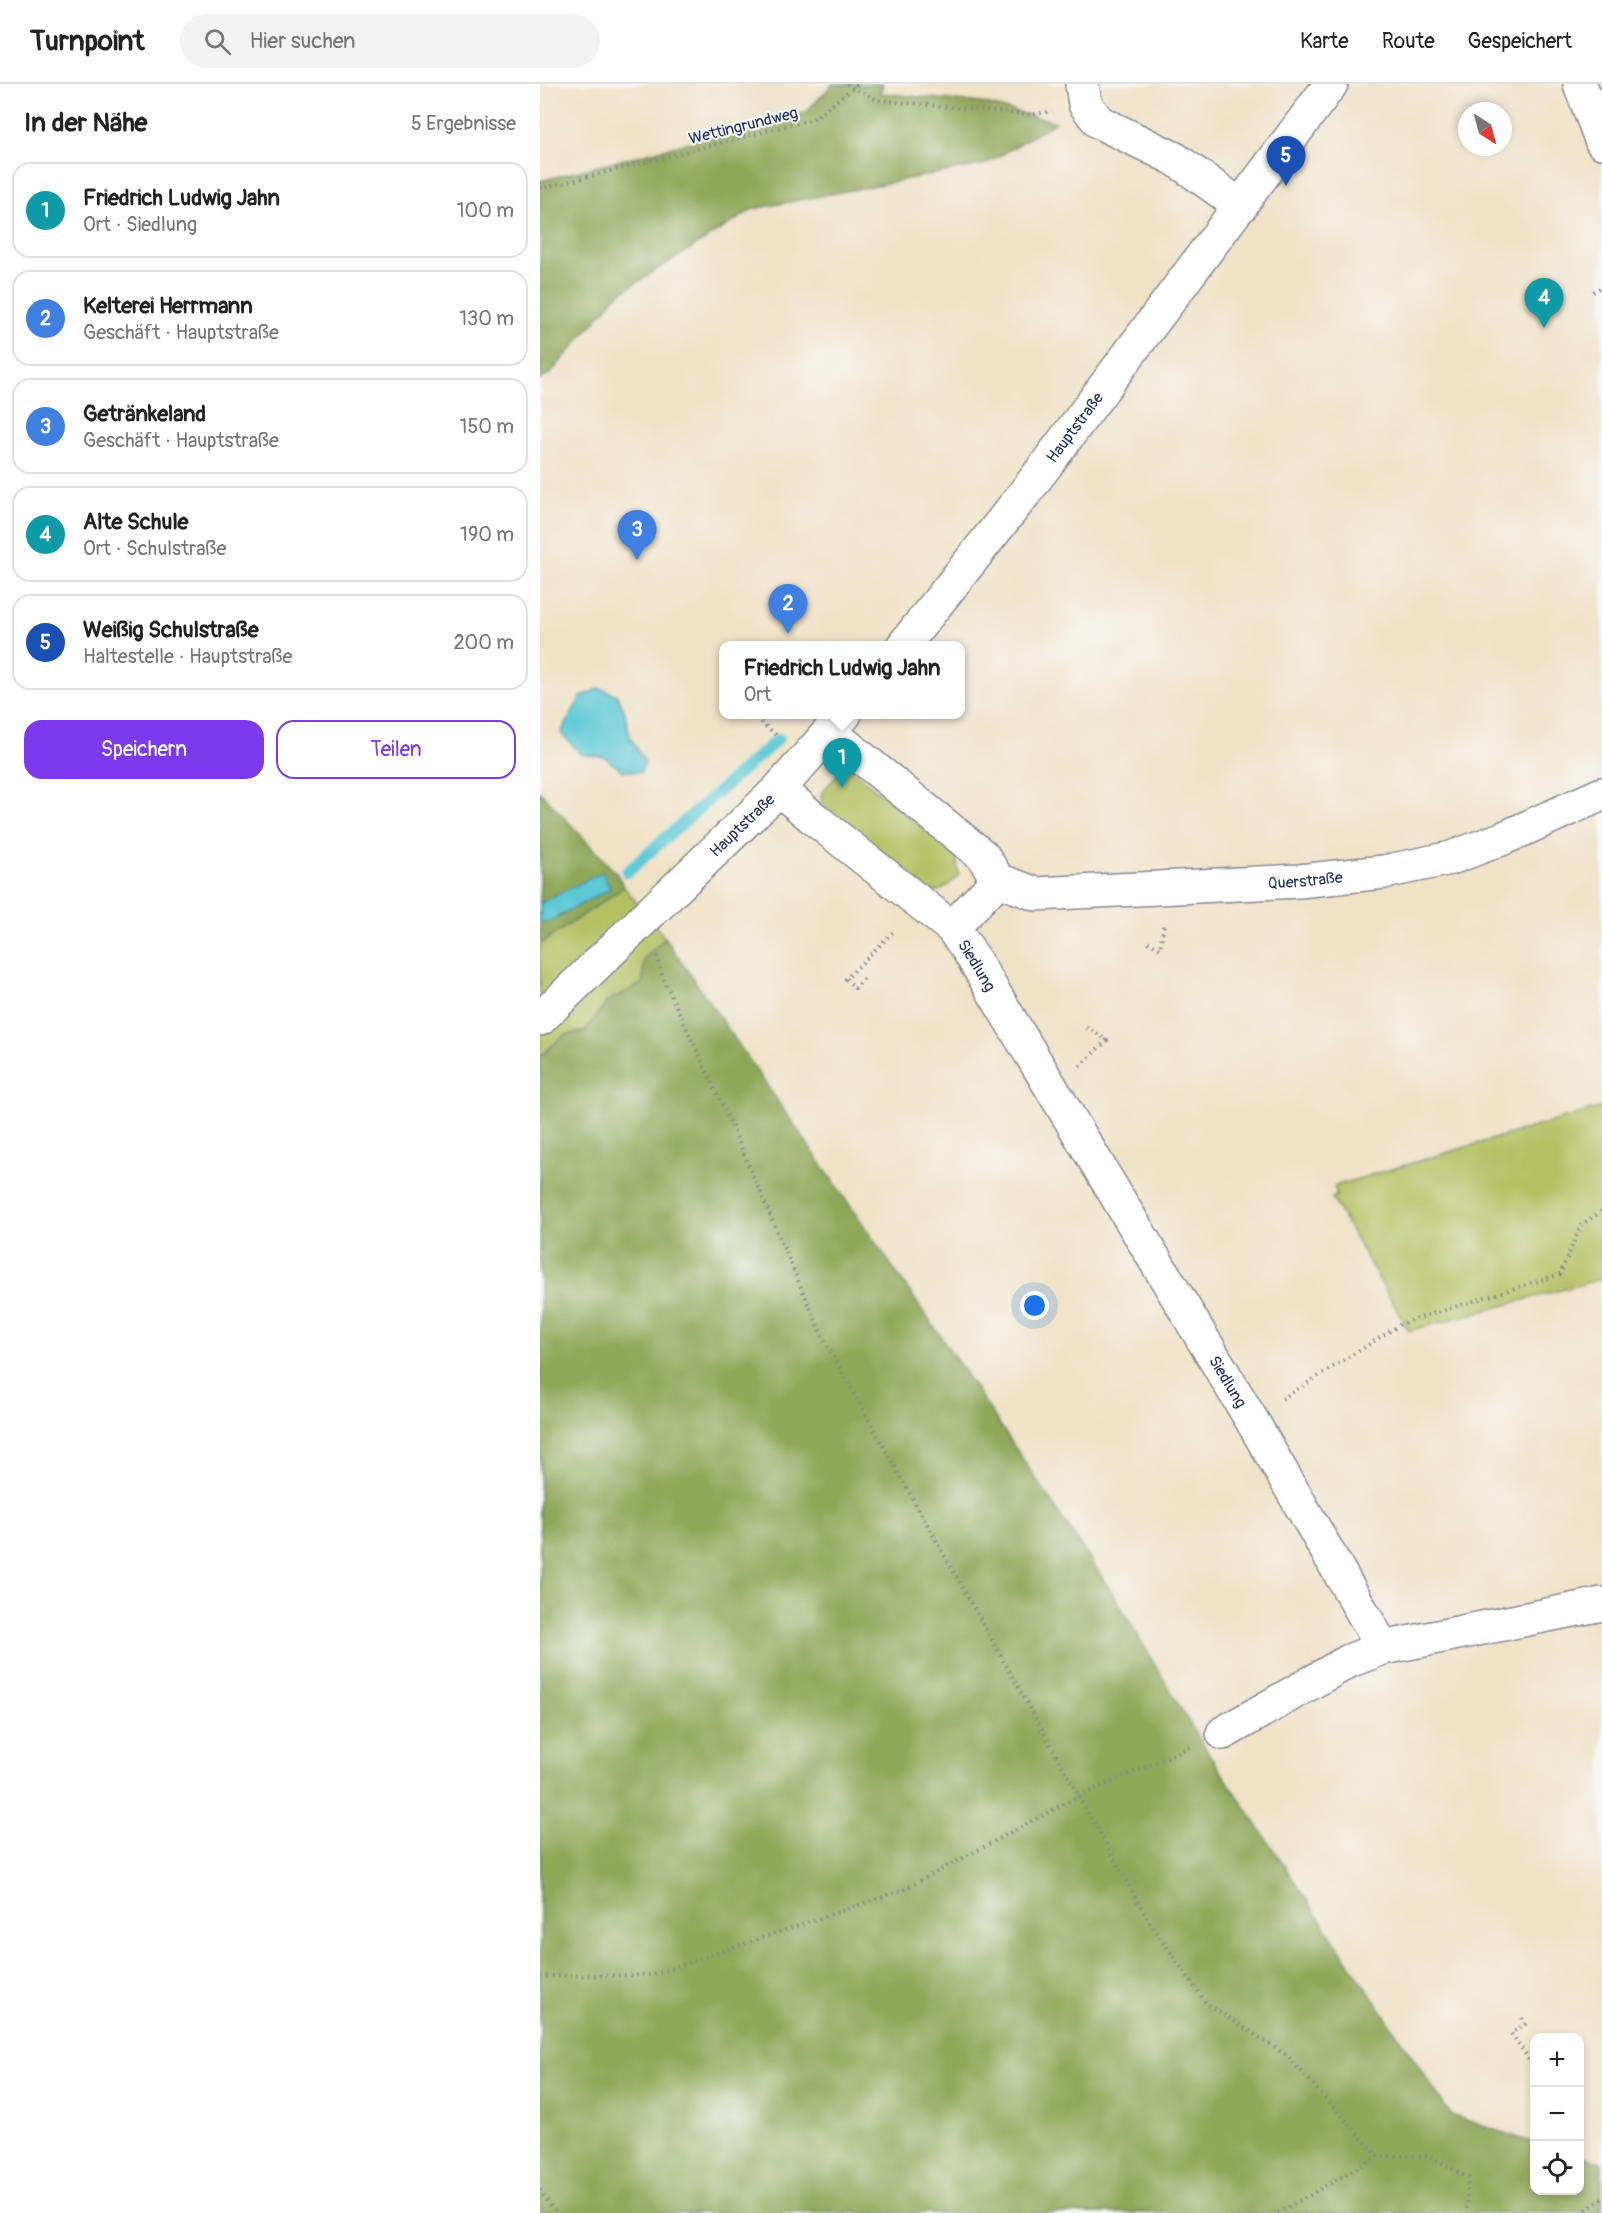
<!DOCTYPE html>
<html lang="de">
<meta charset="utf-8">
<style>
body{margin:0;font-family:Pangolin,sans-serif;background:#f2f2f2;color:#222}
.controls{position:absolute;right:18px;bottom:18px;display:grid;overflow:hidden;border-radius:12px;box-shadow:0 3px 9px #0003}
.controls button{width:54px;height:54px;display:grid;place-items:center;padding:0;border:0;border-bottom:2px solid #e0e0e0;background:#fff;color:#222;font:30px sans-serif}
.compass{position:absolute;left:918px;top:18px;width:54px;height:54px;border-radius:50%;background:#fff;box-shadow:0 3px 9px #0003;rotate:144deg}
.you{position:absolute;left:495px;top:1222px;width:21px;height:21px;margin:-15px;border:4px solid #fff;border-radius:50%;background:#1a73e8;box-shadow:0 0 0 9px #1a73e833}
.badge{display:grid;place-items:center;width:39px;height:39px;border-radius:50%;background:#7c3aed;color:#fff;font-size:20px;font-weight:700}
.pin{position:absolute;translate:-50% -50px;filter:drop-shadow(0 2px 3px #0008)}
.pin::after{content:'';position:absolute;top:32px;width:21px;height:18px;background:inherit;clip-path:polygon(0 0,100% 0,50% 100%)}
.popup{position:absolute;left:179px;top:557px;width:246px;height:78px;box-sizing:border-box;display:grid;place-content:center;border-radius:12px;background:#fff;filter:drop-shadow(0 2px 4px #0005);font-size:20px;white-space:nowrap;color:#767676}
.popup b{font-size:22px;color:#222}
.popup::after{content:'';position:absolute;left:50%;top:100%;margin-left:-12px;border:12px solid transparent;border-top-color:#fff}
.list{margin:0;padding:0;list-style:none}
h2{display:flex;justify-content:space-between;align-items:center;height:78px;margin:0;padding:0 24px;font-size:26px}
h2 small{font-size:20px;font-weight:400;color:#767676}
.list li{display:grid;grid-template-columns:39px 1fr auto;gap:18px;align-items:center;box-sizing:border-box;height:96px;margin:0 12px 12px;padding:0 12px;border:2px solid #e0e0e0;border-radius:18px}
.list b{display:block;font-size:22px;white-space:nowrap}
.list p{margin:0;font-size:20px;white-space:nowrap;color:#767676}
.list em{font-size:20px;font-style:normal;color:#767676}
.actions{display:flex;gap:12px;padding:18px 24px}
.actions a{flex:1;padding:14px 0;border:2px solid #7c3aed;border-radius:18px;text-align:center;font-size:21px;color:#7c3aed}
.actions .main{background:#7c3aed;color:#fff}
.icon{flex:none;width:33px;height:33px;fill:none;stroke:currentColor;stroke-width:2;stroke-linecap:round;stroke-linejoin:round}
.map{position:relative;flex:none;width:1062px;height:2129px;overflow:hidden}
header{display:flex;align-items:center;gap:36px;box-sizing:border-box;height:84px;padding:0 30px;background:#fff;border-bottom:2px solid #e0e0e0}
header strong{font-size:28px}
nav{display:flex;gap:33px;margin-inline-start:auto;font-size:21px}
.search{width:420px;height:54px;background:#f2f2f2;display:flex;align-items:center;gap:15px;box-sizing:border-box;padding:0 21px;border-radius:33px;color:#767676;font-size:22px}
main{display:flex}
aside{flex:1;background:#fff}
.map>svg:first-child{display:block}
.green{fill:#b4c163;stroke:#687860;stroke-width:1.5}
.forest{fill:#8fa759;stroke:#556b5c;stroke-width:1.5}
.water{fill:#5dc9d5;stroke:#3c7c9a;stroke-width:1.5}
.lines{fill:none;stroke-linecap:round;stroke-linejoin:round}
.stream{stroke:#5dc9d5;stroke-width:12}
.minor-casing{stroke:#868892;stroke-width:36}
.path{stroke:#868892;stroke-width:4;stroke-dasharray:1.5 4.5;stroke-linecap:butt}
.minor{stroke:#fff;stroke-width:33}
.labels{text-anchor:middle;stroke-width:4.5;stroke-linejoin:round;paint-order:stroke}
.street-label{font-size:16px;fill:#1b2f5e;stroke:#f6f6f2}
</style>
<header>
<strong>Turnpoint</strong>
<div class="search"><svg class="icon" aria-label="search" viewBox="0 0 24 24"><circle cx="10" cy="10" r="6"/><path d="M15 15l6 6"/></svg>Hier suchen</div>
<nav><a>Karte</a><a>Route</a><a>Gespeichert</a></nav>
</header>
<main>
<aside>
<h2>In der Nähe<small>5 Ergebnisse</small></h2>
<ul class="list">
<li><span class="badge" style="background:#0f9aa8">1</span><div><b>Friedrich Ludwig Jahn</b><p>Ort · Siedlung</p></div><em>100 m</em></li>
<li><span class="badge" style="background:#3f7fe0">2</span><div><b>Kelterei Herrmann</b><p>Geschäft · Hauptstraße</p></div><em>130 m</em></li>
<li><span class="badge" style="background:#3f7fe0">3</span><div><b>Getränkeland</b><p>Geschäft · Hauptstraße</p></div><em>150 m</em></li>
<li><span class="badge" style="background:#0f9aa8">4</span><div><b>Alte Schule</b><p>Ort · Schulstraße</p></div><em>190 m</em></li>
<li><span class="badge" style="background:#1a4fb4">5</span><div><b>Weißig Schulstraße</b><p>Haltestelle · Hauptstraße</p></div><em>200 m</em></li>
</ul>
<div class="actions"><a class="main">Speichern</a><a>Teilen</a></div>
</aside>
<div class="map">
<svg width="1062" height="2129" viewBox="0 0 1062 2129">
<rect width="100%" height="100%" fill="#f6f6f2"/>
<filter id="ink" filterUnits="userSpaceOnUse"><feTurbulence type="fractalNoise" baseFrequency=".0167" numOctaves="2"/><feDisplacementMap in="SourceGraphic" scale="12" xChannelSelector="R" yChannelSelector="G"/><feConvolveMatrix kernelMatrix="1 2 1 2 8 2 1 2 1" color-interpolation-filters="sRGB"/></filter>
<filter id="wash" filterUnits="userSpaceOnUse"><feTurbulence type="fractalNoise" baseFrequency=".008" numOctaves="4" result="noise"/><feDisplacementMap in="SourceGraphic" scale="24" xChannelSelector="R" yChannelSelector="G"/><feGaussianBlur stdDeviation="1.35" result="paint"/><feColorMatrix in="noise" values="0 0 0 0 0 0 0 0 0 0 0 0 0 0 0 0 0 1.4 0 .05"/><feComposite in="paint" operator="in"/></filter>
<g filter="url(#wash)">
<rect width="100%" height="100%" fill="#f0e2c6"/>
<!-- green -->
<g class="green">
<path d="M302,685H311L402,760L416,773L419,791C409,800 401,811 387,806L282,721L281,710Z"/>
<path d="M84,803L125,854L104,875L103,899L68,917L44,948L24,951L0,973V860Z"/>
<path d="M1062,1023V1195L869,1247L792,1114L797,1111L794,1102Z"/>
</g>
<!-- forest -->
<g class="forest">
<path d="M293,0H343L340,9L442,19L516,38L446,80L213,125L77,211L12,288L0,296V97L266,28Z"/>
<path d="M0,708L77,790L84,803L0,860Z"/>
<path d="M125,854L405,1259L575,1513L656,1650L911,2031L994,2059V2106H1040V2073L1062,2078V2129H0V973L24,951L44,948L68,917L103,899L104,875Z"/>
</g>
<!-- water -->
<g class="water">
<path d="M59,604L76,610L85,628L90,653L105,678L101,688L83,687L64,673L41,670L21,649L41,613Z"/>
<path d="M63,788L70,805L6,839L0,837V819Z"/>
</g>
<g class="lines">
<!-- stream -->
<path class="stream" d="M87,788L238,655"/>
</g>
</g>
<g filter="url(#ink)">
<g class="lines">
<defs>
<g id="minor">
<path d="M542,0L545,20L559,38L635,75L701,122"/>
<path d="M1040,0L1062,58"/>
<path id="s1" d="M363,562L488,405L791,0"/>
<path d="M290,648L443,772L458,796"/>
<path id="s2" d="M239,705L272,733L412,844L427,864L711,1335L843,1564L1062,1520"/>
<path id="s3" d="M458,796L496,810L759,797L844,788L911,774L964,754L1062,710"/>
<path d="M412,844L458,796"/>
<path id="s4" d="M0,935L239,705L305,630"/>
<path d="M683,1649L809,1577L843,1564"/>
</g>
</defs>
<!-- minor casing -->
<use href="#minor" class="minor-casing"/>
<!-- path -->
<g class="path">
<path d="M307,0L337,16L492,31L512,27"/>
<path d="M0,105L273,35L318,0"/>
<path d="M1053,208L1062,203"/>
<path d="M212,630L237,652"/>
<path d="M608,858L620,865L624,840"/>
<path d="M117,872L122,892L183,1022L283,1254L610,1839L666,1919L746,1971L838,2072H890L928,2094L927,2129"/>
<path d="M324,895L315,904L306,895L355,846"/>
<path d="M540,982L567,956L544,942"/>
<path d="M742,1315L863,1239L1020,1190L1041,1141L1062,1127"/>
<path d="M0,1892L112,1891L363,1806L537,1713L650,1663"/>
<path d="M982,1934L985,1940L971,1949L994,1983"/>
<path d="M0,2106L16,2129"/>
<path d="M738,2129L838,2072"/>
<path d="M1041,2129L1062,2115"/>
</g>
<!-- minor -->
<use href="#minor" class="minor"/>
</g>
</g>
<g class="labels">
<!-- street labels -->
<g class="street-label">
<text transform="translate(203 41) rotate(-14)" y="6">Wettingrundweg</text>
<text dy="6" stroke="none"><textPath href="#s1" startOffset="278">Hauptstraße</textPath></text>
<text dy="6" stroke="none"><textPath href="#s4" startOffset="280">Hauptstraße</textPath></text>
<text dy="6" stroke="none"><textPath href="#s3" startOffset="310">Querstraße</textPath></text>
<text dy="6" stroke="none"><textPath href="#s2" startOffset="267">Siedlung</textPath></text>
<text dy="6" stroke="none"><textPath href="#s2" startOffset="753">Siedlung</textPath></text>
</g>
</g>
</svg>
<div class="controls">
<button>+</button>
<button>−</button>
<button><svg class="icon" aria-label="locate" viewBox="0 0 24 24"><circle cx="12" cy="12" r="6"/><path d="M12 2v4M12 18v4M2 12h4M18 12h4"/></svg></button>
</div>
<svg class="compass" viewBox="-18 -18 36 36"><path d="M0-13l5 13h-10z" fill="#e53935"/><path d="M0 13l5-13h-10z" fill="#767676"/></svg>
<div class="you"></div>
<div class="pin badge" style="left:302px;top:704px;background:#0f9aa8">1</div>
<div class="popup"><b>Friedrich Ludwig Jahn</b>Ort</div>
<div class="pin badge" style="left:248px;top:550px;background:#3f7fe0">2</div>
<div class="pin badge" style="left:97px;top:476px;background:#3f7fe0">3</div>
<div class="pin badge" style="left:1004px;top:244px;background:#0f9aa8">4</div>
<div class="pin badge" style="left:746px;top:102px;background:#1a4fb4">5</div>
</div>
</main>
